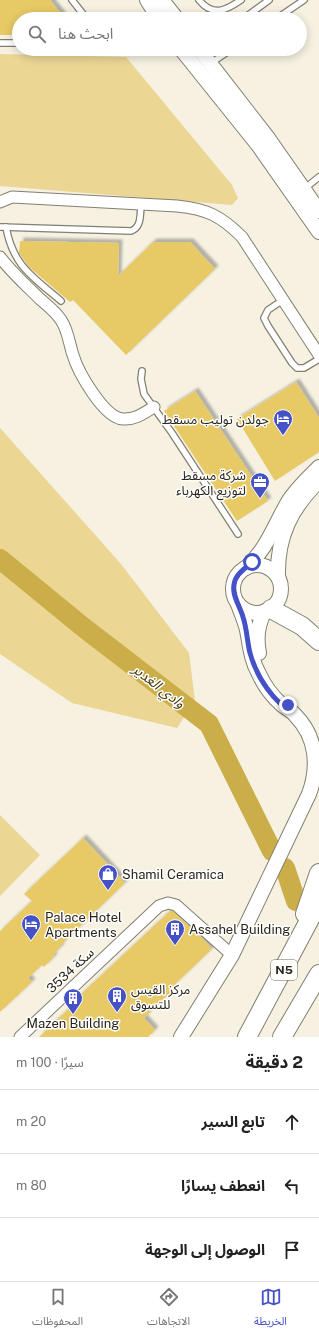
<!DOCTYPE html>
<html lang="ar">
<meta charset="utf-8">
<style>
body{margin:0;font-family:"Public Sans","Noto Sans Arabic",sans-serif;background:#f6f6f6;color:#222;direction:rtl}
.stop{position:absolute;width:12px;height:12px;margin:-9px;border:3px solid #4552c7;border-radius:50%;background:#fff}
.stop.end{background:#4552c7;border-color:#fff;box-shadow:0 1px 4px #0008}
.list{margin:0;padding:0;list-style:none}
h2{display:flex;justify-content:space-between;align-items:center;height:52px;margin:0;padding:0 16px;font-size:17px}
h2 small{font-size:13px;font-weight:400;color:#767676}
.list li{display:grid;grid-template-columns:26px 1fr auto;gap:12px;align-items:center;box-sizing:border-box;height:64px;padding:0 16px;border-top:1px solid #e0e0e0}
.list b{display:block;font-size:15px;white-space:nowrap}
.list em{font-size:13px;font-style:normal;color:#767676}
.icon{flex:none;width:22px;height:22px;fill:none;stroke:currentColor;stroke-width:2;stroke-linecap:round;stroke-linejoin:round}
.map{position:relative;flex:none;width:319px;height:1037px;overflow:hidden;direction:ltr}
.search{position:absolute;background:#fff;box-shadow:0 2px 10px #0003;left:12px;right:12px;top:12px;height:44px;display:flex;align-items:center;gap:10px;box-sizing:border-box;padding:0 14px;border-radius:22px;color:#767676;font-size:15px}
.sheet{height:244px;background:#fff}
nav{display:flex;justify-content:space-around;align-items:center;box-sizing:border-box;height:56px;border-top:1px solid #e0e0e0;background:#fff;font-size:11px;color:#767676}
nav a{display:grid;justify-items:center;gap:2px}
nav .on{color:#4552c7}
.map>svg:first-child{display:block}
.green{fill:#ebd694}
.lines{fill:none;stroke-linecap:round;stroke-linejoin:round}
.river{stroke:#cbae49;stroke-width:20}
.building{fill:#e7ca66;filter:url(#shadow)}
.service-casing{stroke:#837f71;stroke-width:8}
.minor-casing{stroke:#837f71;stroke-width:13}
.tertiary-casing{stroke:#837f71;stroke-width:16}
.trunk-casing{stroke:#837f71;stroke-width:20}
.service{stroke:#fff;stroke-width:5.5}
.minor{stroke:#fff;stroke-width:11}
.tertiary{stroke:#fff;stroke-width:14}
.trunk{stroke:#fff;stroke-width:18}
.route{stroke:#4552c7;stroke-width:5}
.labels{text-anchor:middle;stroke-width:3;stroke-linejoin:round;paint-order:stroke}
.shield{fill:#fffefb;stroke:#676661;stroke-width:1}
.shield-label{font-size:12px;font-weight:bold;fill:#26251f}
.poi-label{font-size:13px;fill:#26251f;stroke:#fffefb;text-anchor:start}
.street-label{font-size:13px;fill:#26251f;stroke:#fffefb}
.water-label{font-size:14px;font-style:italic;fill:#473b0f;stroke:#fffefb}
</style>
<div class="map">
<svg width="319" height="1037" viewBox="0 0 319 1037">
<defs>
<filter id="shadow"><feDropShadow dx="3.5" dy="-3.5" stdDeviation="1" flood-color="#0004"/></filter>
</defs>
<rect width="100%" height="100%" fill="#f6f1e1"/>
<!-- green -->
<g class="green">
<path d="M0,54L126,57L232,185L238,198L232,205L0,186Z"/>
<path d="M0,428L121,564L189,653L195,701L177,728L72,703L0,654Z"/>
<path d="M0,815L40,855L0,896Z"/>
</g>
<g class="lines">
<!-- river -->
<g class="river">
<path d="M0,559L83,627L209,724L272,851"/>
<path d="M285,868L296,901"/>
</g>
</g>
<!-- building -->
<g class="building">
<path d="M0,0H50L65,19H19V35H0Z"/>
<path d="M20,241L119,243L118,276L153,242H190L215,269L126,355L73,300L70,302L29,267L19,253Z"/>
<path d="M296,382L319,418V452L275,481L237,419Z"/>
<path d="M195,391L268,501L237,521L164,411Z"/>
<path d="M83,838L125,883L60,946L61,947L53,955L54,957L44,967L42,965L28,978L32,982L0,1012V931L32,901L24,894Z"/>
<path d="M170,911H173L198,934L212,949L170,989L172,991L144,1018L155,1030L148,1037H39L80,998L78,997Z"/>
</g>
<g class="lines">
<defs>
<g id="service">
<path d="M72,0L87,19"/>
<path d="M199,0C213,17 225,11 241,0"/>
<path d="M243,19L269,0"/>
<path d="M276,19L304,0"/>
<path d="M0,43H19"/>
<path d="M211,63L232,49"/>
<path d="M304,189L319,177"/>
<path d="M0,227L131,231C142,227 140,214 141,204"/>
<path d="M6,227C13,266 33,277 61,301"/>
<path d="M283,300L268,310L264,318L268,326L292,363L297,368H304L319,359"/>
<path d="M142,371L141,379L144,394L172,433L238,534"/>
</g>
<g id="minor">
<path d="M0,202L12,197L177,206C207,209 221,216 242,237L319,355"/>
<path d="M0,257C12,273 26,285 40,299C47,305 56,312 61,320C68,330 69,343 73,355C78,372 104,418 123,419C135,420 144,413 154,407"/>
<path d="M20,1037L159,906L168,903L176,905L232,955"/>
</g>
<g id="tertiary">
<path d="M147,0L159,19"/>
<path d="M162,0L177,19"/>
<path d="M181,49L258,145L319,232"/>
<path d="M199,49L268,138L319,211"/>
<circle cx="257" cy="589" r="24"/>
<path d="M246,568C267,549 274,526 288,502C296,489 308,478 319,467"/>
<path d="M278,576C277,537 291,508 319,481"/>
<path d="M259,653C256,638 257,625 265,611"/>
<path d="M181,1037L232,955L309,794C319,767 317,737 295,715C291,710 285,708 281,704C272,696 264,685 259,674C251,660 250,646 247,630C245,621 241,613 238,604"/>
</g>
<g id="trunk">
<path d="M271,609L302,626L319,641"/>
<path d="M305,914L319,873"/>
<path d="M247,1037L319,902"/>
<path d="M282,1037L319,974"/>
</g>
</defs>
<!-- service casing -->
<use href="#service" class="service-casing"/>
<!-- minor casing -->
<use href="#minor" class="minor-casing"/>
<!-- tertiary casing -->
<use href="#tertiary" class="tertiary-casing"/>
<!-- trunk casing -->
<use href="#trunk" class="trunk-casing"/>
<!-- service -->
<use href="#service" class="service"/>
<!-- minor -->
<use href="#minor" class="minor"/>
<!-- tertiary -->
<use href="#tertiary" class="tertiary"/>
<!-- trunk -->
<use href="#trunk" class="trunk"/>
</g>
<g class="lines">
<!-- route -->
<path class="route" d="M252,562C245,569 235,574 234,585C232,596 240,606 243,617C247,629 247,641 250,653C254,668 263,684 273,696C278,701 282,707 290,709L288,705"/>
</g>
<!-- icons -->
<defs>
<symbol id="hotel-pin" viewBox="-11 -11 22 30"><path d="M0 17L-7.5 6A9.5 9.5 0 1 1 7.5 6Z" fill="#4552c7" stroke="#fffefb"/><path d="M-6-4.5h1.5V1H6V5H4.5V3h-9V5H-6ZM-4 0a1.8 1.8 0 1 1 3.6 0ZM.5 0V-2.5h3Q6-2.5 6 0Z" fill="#fff"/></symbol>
<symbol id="office-pin" viewBox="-11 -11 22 30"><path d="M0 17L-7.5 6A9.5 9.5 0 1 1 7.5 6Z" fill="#4552c7" stroke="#fffefb"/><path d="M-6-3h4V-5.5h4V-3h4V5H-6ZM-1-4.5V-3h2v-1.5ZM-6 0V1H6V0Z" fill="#fff"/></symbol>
<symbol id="shop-pin" viewBox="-11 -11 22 30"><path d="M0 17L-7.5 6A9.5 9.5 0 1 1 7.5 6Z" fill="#4552c7" stroke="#fffefb"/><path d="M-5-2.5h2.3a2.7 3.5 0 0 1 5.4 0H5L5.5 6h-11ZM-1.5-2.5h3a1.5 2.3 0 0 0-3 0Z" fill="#fff"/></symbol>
<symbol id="building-pin" viewBox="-11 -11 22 30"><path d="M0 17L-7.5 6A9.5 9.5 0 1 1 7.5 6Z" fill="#4552c7" stroke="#fffefb"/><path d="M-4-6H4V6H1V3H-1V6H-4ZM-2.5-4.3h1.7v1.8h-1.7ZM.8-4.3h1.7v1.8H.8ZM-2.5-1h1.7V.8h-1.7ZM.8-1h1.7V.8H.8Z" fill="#fff"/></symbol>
</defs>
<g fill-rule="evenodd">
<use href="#hotel-pin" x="272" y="408" width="22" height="30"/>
<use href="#office-pin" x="249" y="471" width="22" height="30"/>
<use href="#shop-pin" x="97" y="863" width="22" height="30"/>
<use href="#hotel-pin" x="20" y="913" width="22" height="30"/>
<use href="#building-pin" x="164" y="918" width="22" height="30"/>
<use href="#building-pin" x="106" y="985" width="22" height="30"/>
<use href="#building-pin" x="62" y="987" width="22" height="30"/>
</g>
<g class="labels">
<!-- shield labels -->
<rect class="shield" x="271" y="960" width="26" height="20" rx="3"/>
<g class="shield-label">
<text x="284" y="974">N5</text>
</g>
<!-- poi labels -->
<g class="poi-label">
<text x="269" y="424" text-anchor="end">جولدن توليب مسقط</text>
<text x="246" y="480" text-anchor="end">شركة مسقط<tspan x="246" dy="15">لتوزيع الكهرباء</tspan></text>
<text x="122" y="879">Shamil Ceramica</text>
<text x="45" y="922">Palace Hotel<tspan x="45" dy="15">Apartments</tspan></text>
<text x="189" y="934">Assahel Building</text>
<text x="131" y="994">مركز القيس<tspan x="131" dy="15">للتسوق</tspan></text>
<text x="73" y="1028" text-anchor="middle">Mazen Building</text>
</g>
<!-- street labels -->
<g class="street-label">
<text transform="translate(70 970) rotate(-43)" y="5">سكة 3534</text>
</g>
<!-- water labels -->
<g class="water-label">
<text transform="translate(159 686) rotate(38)" y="5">وادي الغدير</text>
</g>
</g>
</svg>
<div class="stop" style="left:252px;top:562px"></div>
<div class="stop end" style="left:288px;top:705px"></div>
<div class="search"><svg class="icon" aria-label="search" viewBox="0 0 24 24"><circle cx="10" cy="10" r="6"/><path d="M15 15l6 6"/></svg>ابحث هنا</div>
</div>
<section class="sheet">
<h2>2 دقيقة<small>سيرًا · 100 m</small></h2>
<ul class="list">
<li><svg class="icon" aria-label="ahead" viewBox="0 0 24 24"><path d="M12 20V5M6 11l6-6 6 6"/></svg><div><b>تابع السير</b></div><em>20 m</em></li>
<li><svg class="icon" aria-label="left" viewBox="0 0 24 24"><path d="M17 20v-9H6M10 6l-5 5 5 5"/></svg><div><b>انعطف يسارًا</b></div><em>80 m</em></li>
<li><svg class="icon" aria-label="arrive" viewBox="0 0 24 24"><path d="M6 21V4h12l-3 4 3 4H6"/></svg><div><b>الوصول إلى الوجهة</b></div></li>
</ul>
</section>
<nav>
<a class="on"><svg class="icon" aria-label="map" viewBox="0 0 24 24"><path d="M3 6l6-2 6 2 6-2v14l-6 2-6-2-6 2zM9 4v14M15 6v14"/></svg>الخريطة</a>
<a><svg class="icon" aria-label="directions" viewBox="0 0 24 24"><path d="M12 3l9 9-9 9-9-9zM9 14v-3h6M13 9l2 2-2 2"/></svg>الاتجاهات</a>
<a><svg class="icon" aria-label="saved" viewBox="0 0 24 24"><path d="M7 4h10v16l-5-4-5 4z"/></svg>المحفوظات</a>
</nav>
